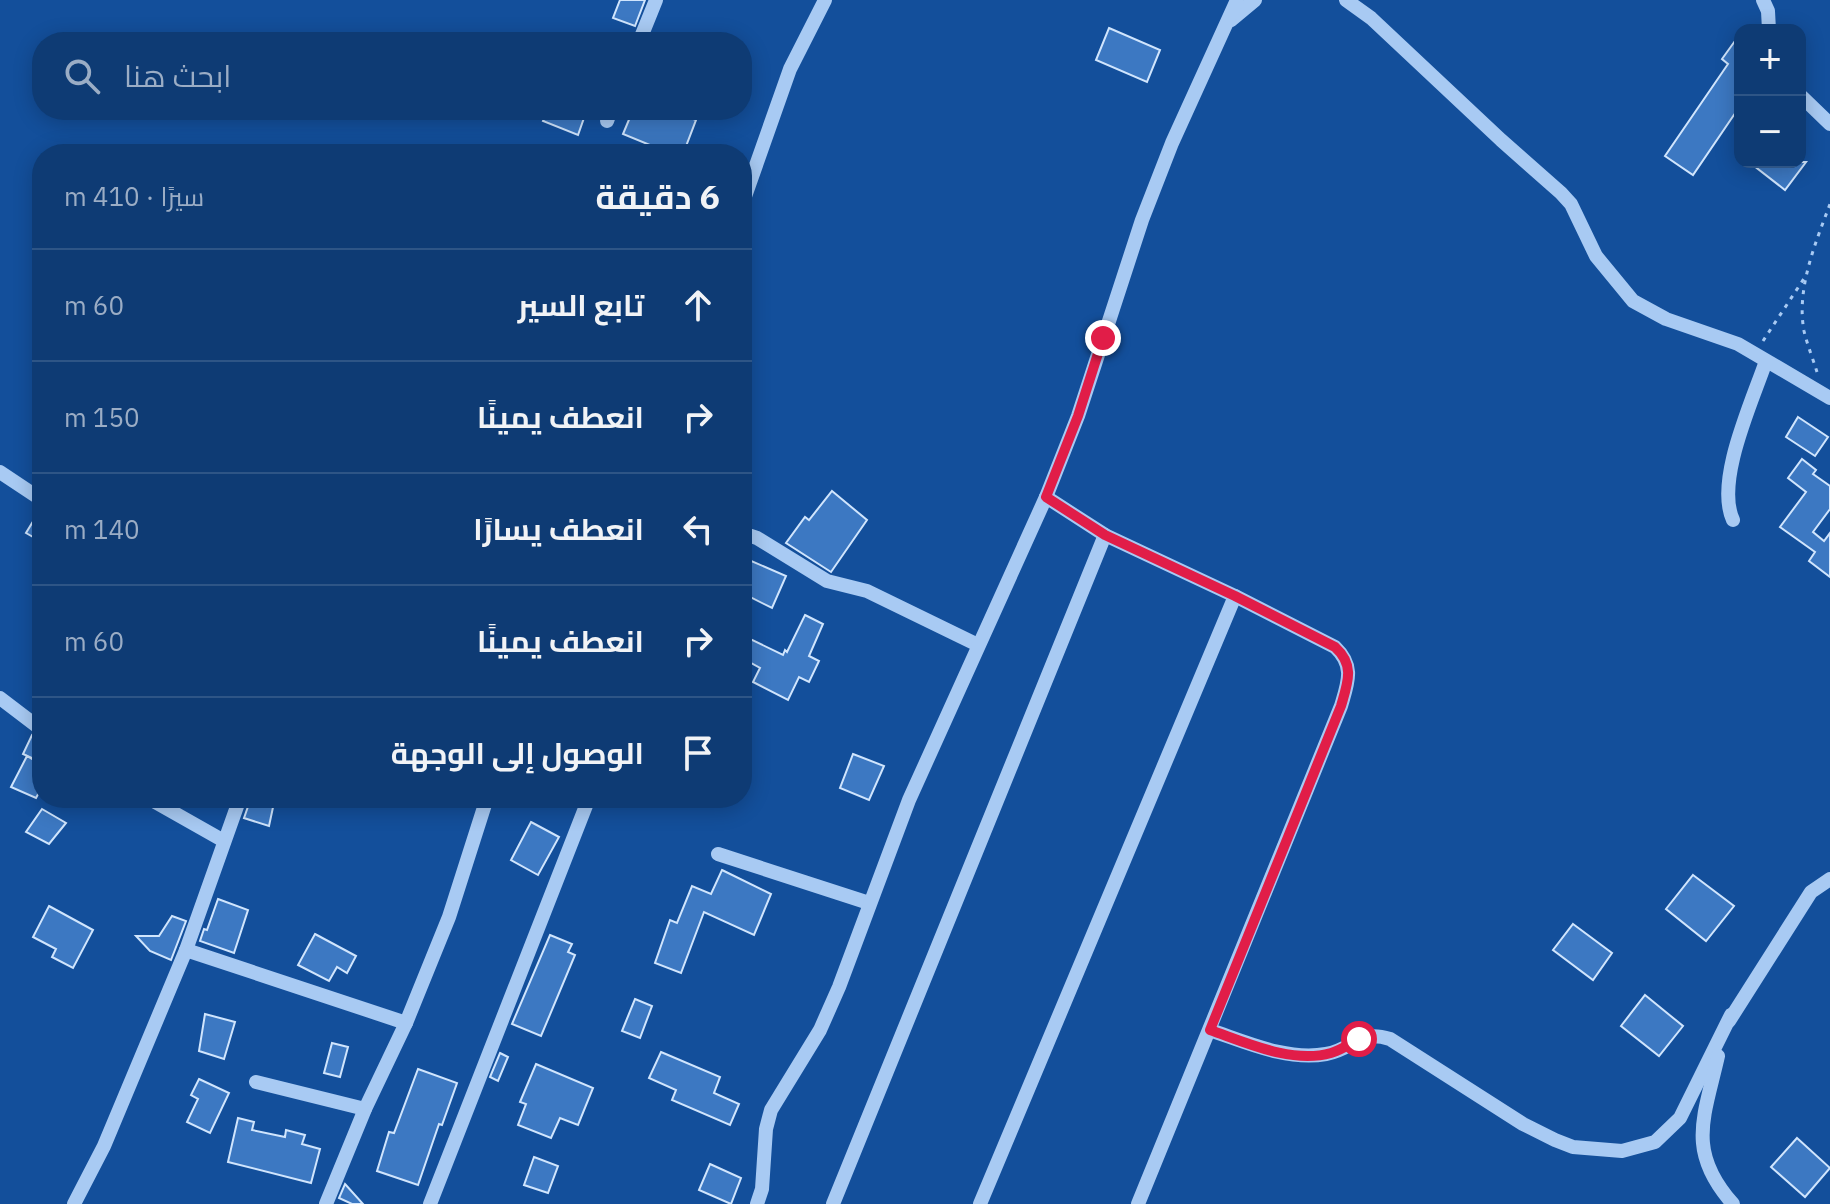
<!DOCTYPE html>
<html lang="ar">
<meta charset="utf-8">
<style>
body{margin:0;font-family:"IBM Plex Sans",Cairo,sans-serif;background:#1c467c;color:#f1f3f6;direction:rtl}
.controls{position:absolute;right:24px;top:24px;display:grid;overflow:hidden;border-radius:16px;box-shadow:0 4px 20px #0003}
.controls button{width:72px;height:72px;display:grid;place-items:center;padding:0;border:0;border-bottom:2px solid #2e5586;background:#0e3b74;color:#f1f3f6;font:40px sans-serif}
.stop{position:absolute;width:24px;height:24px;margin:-18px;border:6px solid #e11d48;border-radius:50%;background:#fff}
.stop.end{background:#e11d48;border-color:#fff;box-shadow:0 2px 8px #0008}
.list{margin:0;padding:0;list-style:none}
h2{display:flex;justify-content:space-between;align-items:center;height:104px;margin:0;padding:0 32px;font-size:34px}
h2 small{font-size:26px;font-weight:400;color:#9badc5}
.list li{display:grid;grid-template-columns:52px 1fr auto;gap:24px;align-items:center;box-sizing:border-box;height:112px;padding:0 32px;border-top:2px solid #2e5586}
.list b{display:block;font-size:30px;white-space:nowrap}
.list em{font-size:26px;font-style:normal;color:#9badc5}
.icon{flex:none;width:44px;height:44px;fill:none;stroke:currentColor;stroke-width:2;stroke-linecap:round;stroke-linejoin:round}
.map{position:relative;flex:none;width:1830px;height:1204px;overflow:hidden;direction:ltr}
.search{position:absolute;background:#0e3b74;box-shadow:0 4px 20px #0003;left:32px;top:32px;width:720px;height:88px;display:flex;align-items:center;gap:20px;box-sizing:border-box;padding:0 28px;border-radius:32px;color:#9badc5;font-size:30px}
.panel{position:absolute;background:#0e3b74;box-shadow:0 4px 20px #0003;left:32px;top:144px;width:720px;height:664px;border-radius:32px;direction:rtl}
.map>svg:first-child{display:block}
.building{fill:#3c78c2;stroke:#d0e5fd;stroke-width:2}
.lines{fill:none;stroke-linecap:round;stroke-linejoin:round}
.path{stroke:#a8caf3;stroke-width:3;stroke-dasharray:4 6;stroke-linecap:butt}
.minor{stroke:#a8caf3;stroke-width:14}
.route{stroke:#e11d48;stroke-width:10}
</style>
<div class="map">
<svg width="1830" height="1204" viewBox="0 0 1830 1204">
<rect width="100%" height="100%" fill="#134f9b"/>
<!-- building -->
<g class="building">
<path d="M620,0H645L635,26L613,18Z"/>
<path d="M1109,28L1160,50L1147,82L1096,60Z"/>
<path d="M1740,34V106L1693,175L1665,156L1728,64L1722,59Z"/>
<path d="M548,110H571L585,115L578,135L543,121Z"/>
<path d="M633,110H647L660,116L663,110H668L696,120L683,154H662L648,149L650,145L623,134Z"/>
<path d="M1749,162H1806L1785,190Z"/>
<path d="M1798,417L1828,437L1815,456L1786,437Z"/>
<path d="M1802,459L1816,470L1813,474L1830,486V509L1813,532L1824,541L1830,533V577L1809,561L1815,552L1780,527L1806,492L1788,478Z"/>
<path d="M832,491L867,520L831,572L786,543L805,517L809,520Z"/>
<path d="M40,510H42V542L26,533Z"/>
<path d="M742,557L786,576L772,608L742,593Z"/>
<path d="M805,615L823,624L809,656L819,661L809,682L799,677L788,700L753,682L760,668L742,658V635L783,655L785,650L787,652Z"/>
<path d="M32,735L42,740V749L36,760L23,754Z"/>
<path d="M853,754L884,766L869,800L840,788Z"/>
<path d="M27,756L42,765V787L36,798L11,787Z"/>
<path d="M251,798H275L269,826L244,818Z"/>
<path d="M42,809L66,823L49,844L26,832Z"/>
<path d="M531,822L559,837L538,875L511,860Z"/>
<path d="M722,870L771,894L754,935L704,912L681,973L655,963L670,920L677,923L692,886L711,894Z"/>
<path d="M1693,875L1734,906L1706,941L1666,909Z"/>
<path d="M218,899L248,910L234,953L200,941L204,929L207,930Z"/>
<path d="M49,906L93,930L73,968L52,957L56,949L33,937Z"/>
<path d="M172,916L186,921L171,960L150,951L136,936H159Z"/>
<path d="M1573,924L1612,953L1593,980L1553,950Z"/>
<path d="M315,934L356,956L347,973L337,967L329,981L298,965Z"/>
<path d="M550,935L572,944L568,952L575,955L541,1036L512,1024Z"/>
<path d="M1645,995L1683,1026L1659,1056L1621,1026Z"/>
<path d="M635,999L652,1006L640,1038L622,1031Z"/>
<path d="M205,1014L235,1022L224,1059L199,1051Z"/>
<path d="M332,1043L348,1047L340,1077L324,1073Z"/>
<path d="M661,1052L720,1077L714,1093L739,1104L730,1125L672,1100L676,1090L649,1078Z"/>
<path d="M500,1053L508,1057L498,1081L490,1077Z"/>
<path d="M536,1064L593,1088L578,1125L560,1118L551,1138L518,1125L526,1104L520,1102Z"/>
<path d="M418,1069L457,1083L442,1125L439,1124L418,1185L377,1171L389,1132L394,1133Z"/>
<path d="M199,1079L229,1093L210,1133L187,1122L198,1099L191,1095Z"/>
<path d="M238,1118L254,1122L252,1130L285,1137L286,1130L305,1135L302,1144L320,1149L311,1183L228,1162Z"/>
<path d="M1797,1138L1830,1168L1805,1197L1771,1167Z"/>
<path d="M534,1157L558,1166L548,1193L524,1185Z"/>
<path d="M710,1164L741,1178L731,1204L699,1190Z"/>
<path d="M345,1184L363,1204H352L339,1198Z"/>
</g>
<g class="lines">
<!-- path -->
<g class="path">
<path d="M1763,341L1805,277"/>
<path d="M1817,372C1813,359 1807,344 1804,331C1796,288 1816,242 1830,204"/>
</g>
<!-- minor -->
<g class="minor">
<path d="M1346,0L1371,18L1501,140L1561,193L1571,204L1596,256L1633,301L1666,319L1738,344L1830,398"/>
<path d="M1763,0L1768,11L1769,30"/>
<path d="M1231,20L1255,0"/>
<path d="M639,42L656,0"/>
<path d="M1800,95L1830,124"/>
<path d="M607,121L611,110"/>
<path d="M742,205L790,69L825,0"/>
<path d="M0,472L42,500"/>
<path d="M1046,497L1105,535L1235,596L1335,647C1355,666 1348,682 1341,706L1138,1204"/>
<path d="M1733,520C1715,481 1752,402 1766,361"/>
<path d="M742,533L757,538L827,581L867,591L978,645"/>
<path d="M0,698L42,730"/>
<path d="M148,798L224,841"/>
<path d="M718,854L869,903"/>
<path d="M186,950L406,1023"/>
<path d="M1729,1021L1811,892L1830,879"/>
<path d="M1210,1030C1246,1042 1287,1061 1326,1054C1355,1049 1357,1029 1390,1039L1523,1124L1555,1140L1573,1147L1622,1151L1655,1142L1680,1118L1731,1015"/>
<path d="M1718,1056C1704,1118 1686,1151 1733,1204"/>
<path d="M256,1082L365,1109"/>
<path d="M74,1204L104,1146L186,950L240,798"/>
<path d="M326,1204L365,1109L406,1023L449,917L487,798"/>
<path d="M430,1204L589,798"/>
<path d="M757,1204L762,1189L766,1129L771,1110L820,1030L839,987L909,800L1046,497L1078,416L1142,220L1172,143L1237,0"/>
<path d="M833,1204L1105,535"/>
<path d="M980,1204L1235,596"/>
</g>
</g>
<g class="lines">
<!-- route -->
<path class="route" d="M1103,338L1078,416L1046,497L1105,535L1235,596L1335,647C1355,665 1348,682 1341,706L1210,1030C1247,1043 1292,1064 1331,1053C1341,1050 1350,1044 1359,1039"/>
</g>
</svg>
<div class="controls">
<button>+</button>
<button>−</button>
</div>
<div class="stop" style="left:1359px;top:1039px"></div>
<div class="stop end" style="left:1103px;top:338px"></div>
<div class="search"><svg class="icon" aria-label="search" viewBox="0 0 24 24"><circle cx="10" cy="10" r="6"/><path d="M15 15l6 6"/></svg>ابحث هنا</div>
<section class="panel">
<h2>6 دقيقة<small>سيرًا · 410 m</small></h2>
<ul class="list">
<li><svg class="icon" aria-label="ahead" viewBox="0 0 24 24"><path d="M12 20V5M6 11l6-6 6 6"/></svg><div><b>تابع السير</b></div><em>60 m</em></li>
<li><svg class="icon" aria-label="right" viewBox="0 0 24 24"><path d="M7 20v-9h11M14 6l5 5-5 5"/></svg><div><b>انعطف يمينًا</b></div><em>150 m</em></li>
<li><svg class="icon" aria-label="left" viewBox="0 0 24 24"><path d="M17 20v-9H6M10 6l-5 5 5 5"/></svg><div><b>انعطف يسارًا</b></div><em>140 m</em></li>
<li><svg class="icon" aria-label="right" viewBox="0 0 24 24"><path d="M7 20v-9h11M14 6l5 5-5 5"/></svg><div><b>انعطف يمينًا</b></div><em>60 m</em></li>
<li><svg class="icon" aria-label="arrive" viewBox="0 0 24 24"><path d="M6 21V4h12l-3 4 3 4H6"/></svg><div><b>الوصول إلى الوجهة</b></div></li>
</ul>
</section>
</div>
